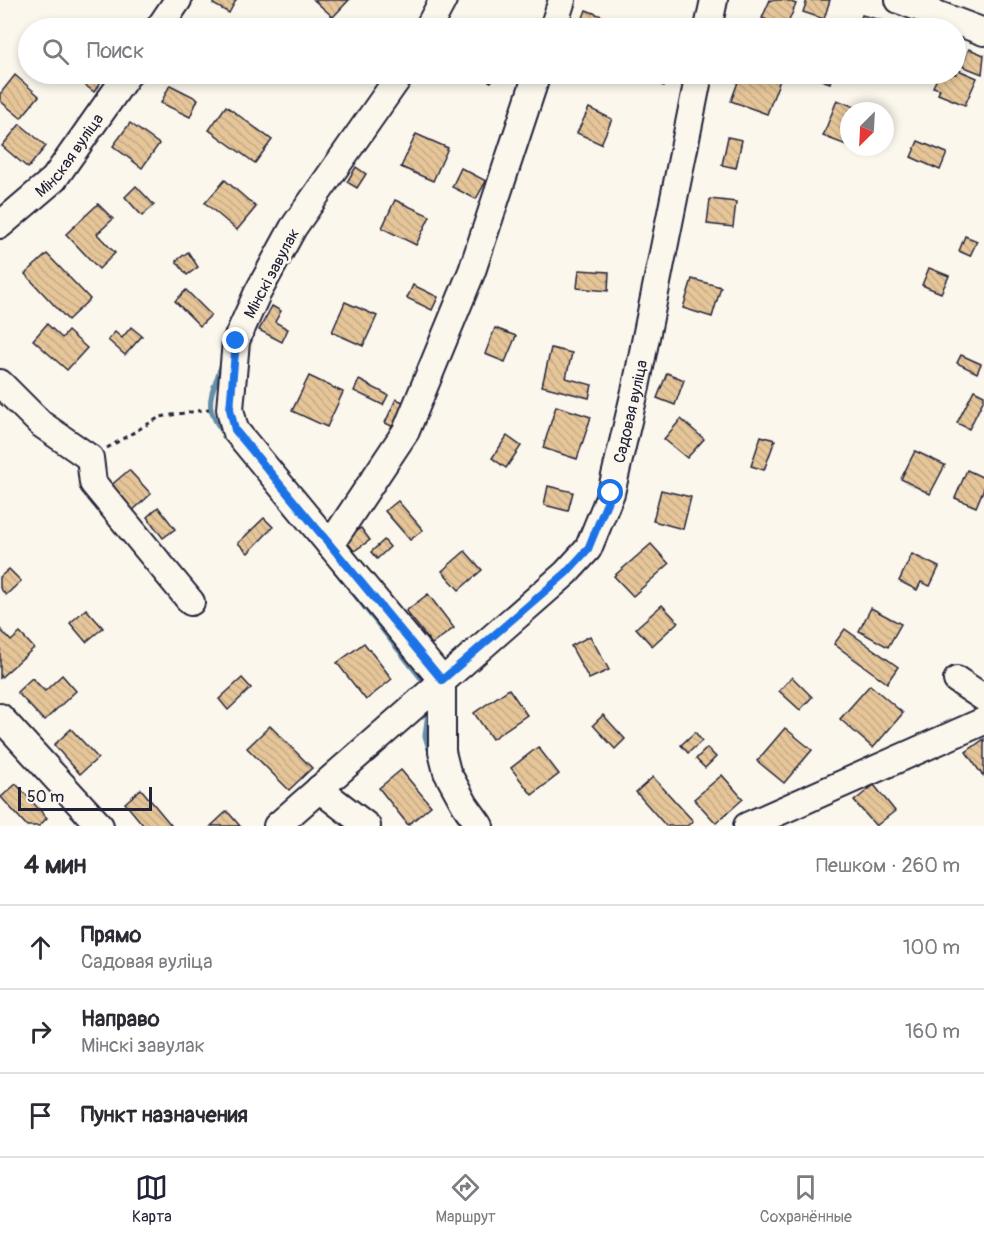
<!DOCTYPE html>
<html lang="ru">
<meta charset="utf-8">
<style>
body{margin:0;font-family:Pangolin,sans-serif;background:#f7f7f7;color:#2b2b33}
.compass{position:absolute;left:840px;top:102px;width:54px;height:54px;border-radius:50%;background:#fff;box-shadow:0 3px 9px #0003;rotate:204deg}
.scale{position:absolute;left:18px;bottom:15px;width:134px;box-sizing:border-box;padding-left:6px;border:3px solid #22223b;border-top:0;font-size:16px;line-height:21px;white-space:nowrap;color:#22223b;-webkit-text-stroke:4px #fbf7ec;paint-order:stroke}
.stop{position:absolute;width:18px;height:18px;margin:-14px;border:4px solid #1a73e8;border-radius:50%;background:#fff}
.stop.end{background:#1a73e8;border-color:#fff;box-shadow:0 2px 6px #0008}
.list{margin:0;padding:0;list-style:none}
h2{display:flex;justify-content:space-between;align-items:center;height:78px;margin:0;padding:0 24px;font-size:26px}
h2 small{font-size:20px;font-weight:400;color:#7c7c81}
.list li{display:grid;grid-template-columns:39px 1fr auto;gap:18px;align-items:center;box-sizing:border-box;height:84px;padding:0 24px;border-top:2px solid #e1e1e2}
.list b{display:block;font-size:22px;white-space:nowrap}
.list p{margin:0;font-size:20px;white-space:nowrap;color:#7c7c81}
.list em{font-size:20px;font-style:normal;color:#7c7c81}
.icon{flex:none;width:33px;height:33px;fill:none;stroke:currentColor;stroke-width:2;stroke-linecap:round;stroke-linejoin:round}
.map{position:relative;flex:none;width:984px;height:826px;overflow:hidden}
.search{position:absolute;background:#fff;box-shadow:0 3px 9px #0003;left:18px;right:18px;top:18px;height:66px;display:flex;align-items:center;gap:15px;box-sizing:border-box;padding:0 21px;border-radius:33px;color:#7c7c81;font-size:22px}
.sheet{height:330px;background:#fff}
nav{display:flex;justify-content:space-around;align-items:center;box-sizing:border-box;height:84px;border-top:2px solid #e1e1e2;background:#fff;font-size:16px;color:#7c7c81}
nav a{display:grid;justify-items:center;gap:3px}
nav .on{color:#22223b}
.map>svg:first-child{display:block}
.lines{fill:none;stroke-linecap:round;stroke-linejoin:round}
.stream{stroke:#638ea8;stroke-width:5}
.building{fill:url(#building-back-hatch);stroke:#22223b;stroke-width:1.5}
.minor-casing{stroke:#22223b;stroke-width:30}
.path{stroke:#22223b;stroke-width:3;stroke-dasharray:4.5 4.5;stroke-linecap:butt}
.minor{stroke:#fbf7ec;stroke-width:26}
.route{stroke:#1a73e8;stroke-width:8}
.labels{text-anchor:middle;stroke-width:6;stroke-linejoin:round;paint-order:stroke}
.street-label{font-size:16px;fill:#22223b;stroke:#fbf7ec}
</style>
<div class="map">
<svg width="984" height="826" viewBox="0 0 984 826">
<defs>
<pattern id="building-back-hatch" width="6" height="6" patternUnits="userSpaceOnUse" patternTransform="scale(1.5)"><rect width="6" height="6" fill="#e6c699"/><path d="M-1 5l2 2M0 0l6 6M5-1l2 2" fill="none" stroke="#c5aa85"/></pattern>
</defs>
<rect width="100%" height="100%" fill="#fbf7ec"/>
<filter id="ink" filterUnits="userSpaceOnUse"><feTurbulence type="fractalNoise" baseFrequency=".0167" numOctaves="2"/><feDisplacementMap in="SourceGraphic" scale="12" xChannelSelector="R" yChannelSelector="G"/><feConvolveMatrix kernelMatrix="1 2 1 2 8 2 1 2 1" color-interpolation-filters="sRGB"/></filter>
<g filter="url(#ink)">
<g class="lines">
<!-- stream -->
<g class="stream">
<path d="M223,360C212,397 200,404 226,436"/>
<path d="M334,569L427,686"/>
<path d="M429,704L425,736L431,756"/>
<path d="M455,812L463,826"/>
</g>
</g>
<!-- building -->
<g class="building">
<path d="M215,0H236L229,13L213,4Z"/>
<path d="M314,0H349L333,17Z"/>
<path d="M770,0H786L796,4L786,28L762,18Z"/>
<path d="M807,0H830L824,19L803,12Z"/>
<path d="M586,10L604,17L599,28H579Z"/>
<path d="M862,15L884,21L882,28H858Z"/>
<path d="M969,49L984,55L982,74L962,66Z"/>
<path d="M956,69L977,78L965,105L938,94L940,89L933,87L939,74H956Z"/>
<path d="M71,74H106L94,92Z"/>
<path d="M475,74H508L504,81L495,76L491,82Z"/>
<path d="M641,74H669L664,86L640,76Z"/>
<path d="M741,74H763L780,80L767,114L731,101Z"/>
<path d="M804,74H825L832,76L830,83Z"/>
<path d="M15,75L39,96L21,118L0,101V94Z"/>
<path d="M170,85L198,99L190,117L161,103Z"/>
<path d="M837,100L865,111H849V146L823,136Z"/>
<path d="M226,106L272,140L255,163L209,130Z"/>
<path d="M589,108L612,119L601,144L577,133Z"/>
<path d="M130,123L159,144L142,168L113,146Z"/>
<path d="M20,124L46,146L28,168L2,146Z"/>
<path d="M416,134L448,148L433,181L401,167Z"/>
<path d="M728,137L742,140L736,168L722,165Z"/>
<path d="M918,141L947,153L940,170L911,157Z"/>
<path d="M356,167L366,174L357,188L347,182Z"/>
<path d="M461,168L486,181L476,199L452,187Z"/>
<path d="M225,180L256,207L237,230L205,203Z"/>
<path d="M136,186L154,205L142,216L125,197Z"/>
<path d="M710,199L736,202L733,227L707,224Z"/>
<path d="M395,200L430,216L416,245L382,228Z"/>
<path d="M98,204L113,219L97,234L115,253L99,269L66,234Z"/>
<path d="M965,236L977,241L970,256L959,251Z"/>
<path d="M188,252L198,267L187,275L176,261Z"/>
<path d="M47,254L90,299L68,320L25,274Z"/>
<path d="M929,268L949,276L941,293L922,285Z"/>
<path d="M579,270L609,272L608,291L577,288Z"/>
<path d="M692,279L721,287L712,317L683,308Z"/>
<path d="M413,285L438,297L432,310L407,298Z"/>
<path d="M186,290L211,315L200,326L175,301Z"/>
<path d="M345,302L377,316L363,346L332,332Z"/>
<path d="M272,306L281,311L275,322L288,329L282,342L259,330Z"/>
<path d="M47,324L62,338L68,331L87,348L67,370L33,340Z"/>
<path d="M131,327L142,336L125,355L108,340L115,332L122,338Z"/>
<path d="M495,328L516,336L505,362L485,354Z"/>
<path d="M551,348L572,353L566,378L592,385L589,398L542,386Z"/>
<path d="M961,355L981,364L977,373L957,363Z"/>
<path d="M667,373L684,380L675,405L657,398Z"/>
<path d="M309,376L343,392L327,427L292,411Z"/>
<path d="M359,380L388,395L383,405L354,391Z"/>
<path d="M974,390L984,395V399L969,429L957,423Z"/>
<path d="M396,399L410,405L398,429L385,423Z"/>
<path d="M556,406L591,417L577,459L543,448Z"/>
<path d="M681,419L704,439L687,458L664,439Z"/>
<path d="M507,436L521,446L506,468L492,458Z"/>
<path d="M761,436L775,440L764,470L751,466Z"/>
<path d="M915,451L945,465L930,494L901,479Z"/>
<path d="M129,470L151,494L131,512L109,487Z"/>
<path d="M967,470L984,478V488L976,507L955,498Z"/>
<path d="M548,486L573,492L568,511L544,505Z"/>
<path d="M661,490L691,497L683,529L653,521Z"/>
<path d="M398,501L423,530L410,540L385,511Z"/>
<path d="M158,507L175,529L163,538L147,517Z"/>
<path d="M264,518L273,527L248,553L238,543Z"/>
<path d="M361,528L370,540L354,551L345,539Z"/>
<path d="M384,540L390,547L377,559L371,552Z"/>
<path d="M651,544L669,564L633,596L614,576Z"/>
<path d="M465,551L482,570L459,590L442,571Z"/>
<path d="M912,554L939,567L930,586L921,582L917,590L899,581Z"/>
<path d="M9,569L21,581L6,595L0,588V577Z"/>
<path d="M428,594L454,628L432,644L406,611Z"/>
<path d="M662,605L678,622L652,646L636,628Z"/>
<path d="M871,608L901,624L888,647L859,631Z"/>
<path d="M86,609L103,628L86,642L70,623Z"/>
<path d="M0,629L11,641L20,633L34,648L0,678Z"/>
<path d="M845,629L898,667L887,683L834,644Z"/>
<path d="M590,636L609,670L589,679L571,646Z"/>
<path d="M364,643L392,679L366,700L337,663Z"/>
<path d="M62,675L76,691L44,721L17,692L32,678L45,691Z"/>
<path d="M792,677L812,697L800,710L779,691Z"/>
<path d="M242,678L251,688L228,710L219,699Z"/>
<path d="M870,685L903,713L873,748L840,719Z"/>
<path d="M509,689L527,715L492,739L474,713Z"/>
<path d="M603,715L625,739L615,749L593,725Z"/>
<path d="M270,726L312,768L289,790L247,748Z"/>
<path d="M785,728L812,750L784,783L757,761Z"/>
<path d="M71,729L98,758L80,774L54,745Z"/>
<path d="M695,732L702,741L688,753L681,745Z"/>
<path d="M984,739V775L983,776L966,752Z"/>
<path d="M538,747L559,774L532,795L511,768Z"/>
<path d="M707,748L716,757L705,768L696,759Z"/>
<path d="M401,770L431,806L408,825L379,788Z"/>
<path d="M722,775L743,799L716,823L694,799Z"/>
<path d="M653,777L693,821L687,826H666L636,792Z"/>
<path d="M16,784L47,818L39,826H27L1,797Z"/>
<path d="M874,785L895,811L876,826L854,801Z"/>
<path d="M141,789L171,825L170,826H144L125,803Z"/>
<path d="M227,811L240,826H211Z"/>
</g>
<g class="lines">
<defs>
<g id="minor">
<path d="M899,0L984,32"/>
<path d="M159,28L178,0"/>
<path d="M428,28L443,0"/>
<path d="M553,28L562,0"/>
<path d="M708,28L714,0"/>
<path d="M401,74L293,228L257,294L236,341L230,409L235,430L442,680V752L447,772L465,805L480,826"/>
<path id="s1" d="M0,225L54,179L128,74"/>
<path d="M0,383L41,424L90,458L93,483L191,602"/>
<path d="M330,545L406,431L472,271L537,74"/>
<path d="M957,680L984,698"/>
<path d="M0,717L100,826"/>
<path d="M319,789L367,826"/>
<path id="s2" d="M277,826L566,573L588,549L611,493L636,387L699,74"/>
<path d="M747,826L984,721"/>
</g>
</defs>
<!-- minor casing -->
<use href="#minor" class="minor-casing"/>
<!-- path -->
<path class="path" d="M107,448L160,417L209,409"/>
<!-- minor -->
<use href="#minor" class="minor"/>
</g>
</g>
<g class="lines" filter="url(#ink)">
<!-- route -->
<path class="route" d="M236,341L230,409L235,430L442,680L566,573L588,549L611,493"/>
</g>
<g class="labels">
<!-- street labels -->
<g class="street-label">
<text dy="6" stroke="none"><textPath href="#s1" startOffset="99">Мінская вуліца</textPath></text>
<text transform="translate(271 273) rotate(-62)" y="6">Мінскі завулак</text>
<text dy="6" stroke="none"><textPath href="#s2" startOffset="561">Садовая вуліца</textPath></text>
</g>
</g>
</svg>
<svg class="compass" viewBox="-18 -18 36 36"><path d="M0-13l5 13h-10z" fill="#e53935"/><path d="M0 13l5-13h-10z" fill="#7c7c81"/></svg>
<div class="scale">50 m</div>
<div class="stop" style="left:611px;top:493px"></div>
<div class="stop end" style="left:236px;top:341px"></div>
<div class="search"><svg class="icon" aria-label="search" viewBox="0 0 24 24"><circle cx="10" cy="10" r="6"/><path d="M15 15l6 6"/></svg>Поиск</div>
</div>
<section class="sheet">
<h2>4 мин<small>Пешком · 260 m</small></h2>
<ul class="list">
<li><svg class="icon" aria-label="ahead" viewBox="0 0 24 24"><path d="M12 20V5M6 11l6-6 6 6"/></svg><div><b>Прямо</b><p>Садовая вуліца</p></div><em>100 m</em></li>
<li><svg class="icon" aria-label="right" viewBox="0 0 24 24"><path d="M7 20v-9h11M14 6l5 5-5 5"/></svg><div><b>Направо</b><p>Мінскі завулак</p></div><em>160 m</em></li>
<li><svg class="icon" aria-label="arrive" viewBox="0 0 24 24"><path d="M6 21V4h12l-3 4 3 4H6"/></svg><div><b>Пункт назначения</b></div></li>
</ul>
</section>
<nav>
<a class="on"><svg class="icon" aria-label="map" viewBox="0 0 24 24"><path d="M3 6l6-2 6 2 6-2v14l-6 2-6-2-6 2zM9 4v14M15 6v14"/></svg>Карта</a>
<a><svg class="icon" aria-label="directions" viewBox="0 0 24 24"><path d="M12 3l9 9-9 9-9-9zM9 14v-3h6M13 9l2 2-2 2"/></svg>Маршрут</a>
<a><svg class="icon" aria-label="saved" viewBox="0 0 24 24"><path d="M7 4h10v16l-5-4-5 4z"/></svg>Сохранённые</a>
</nav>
